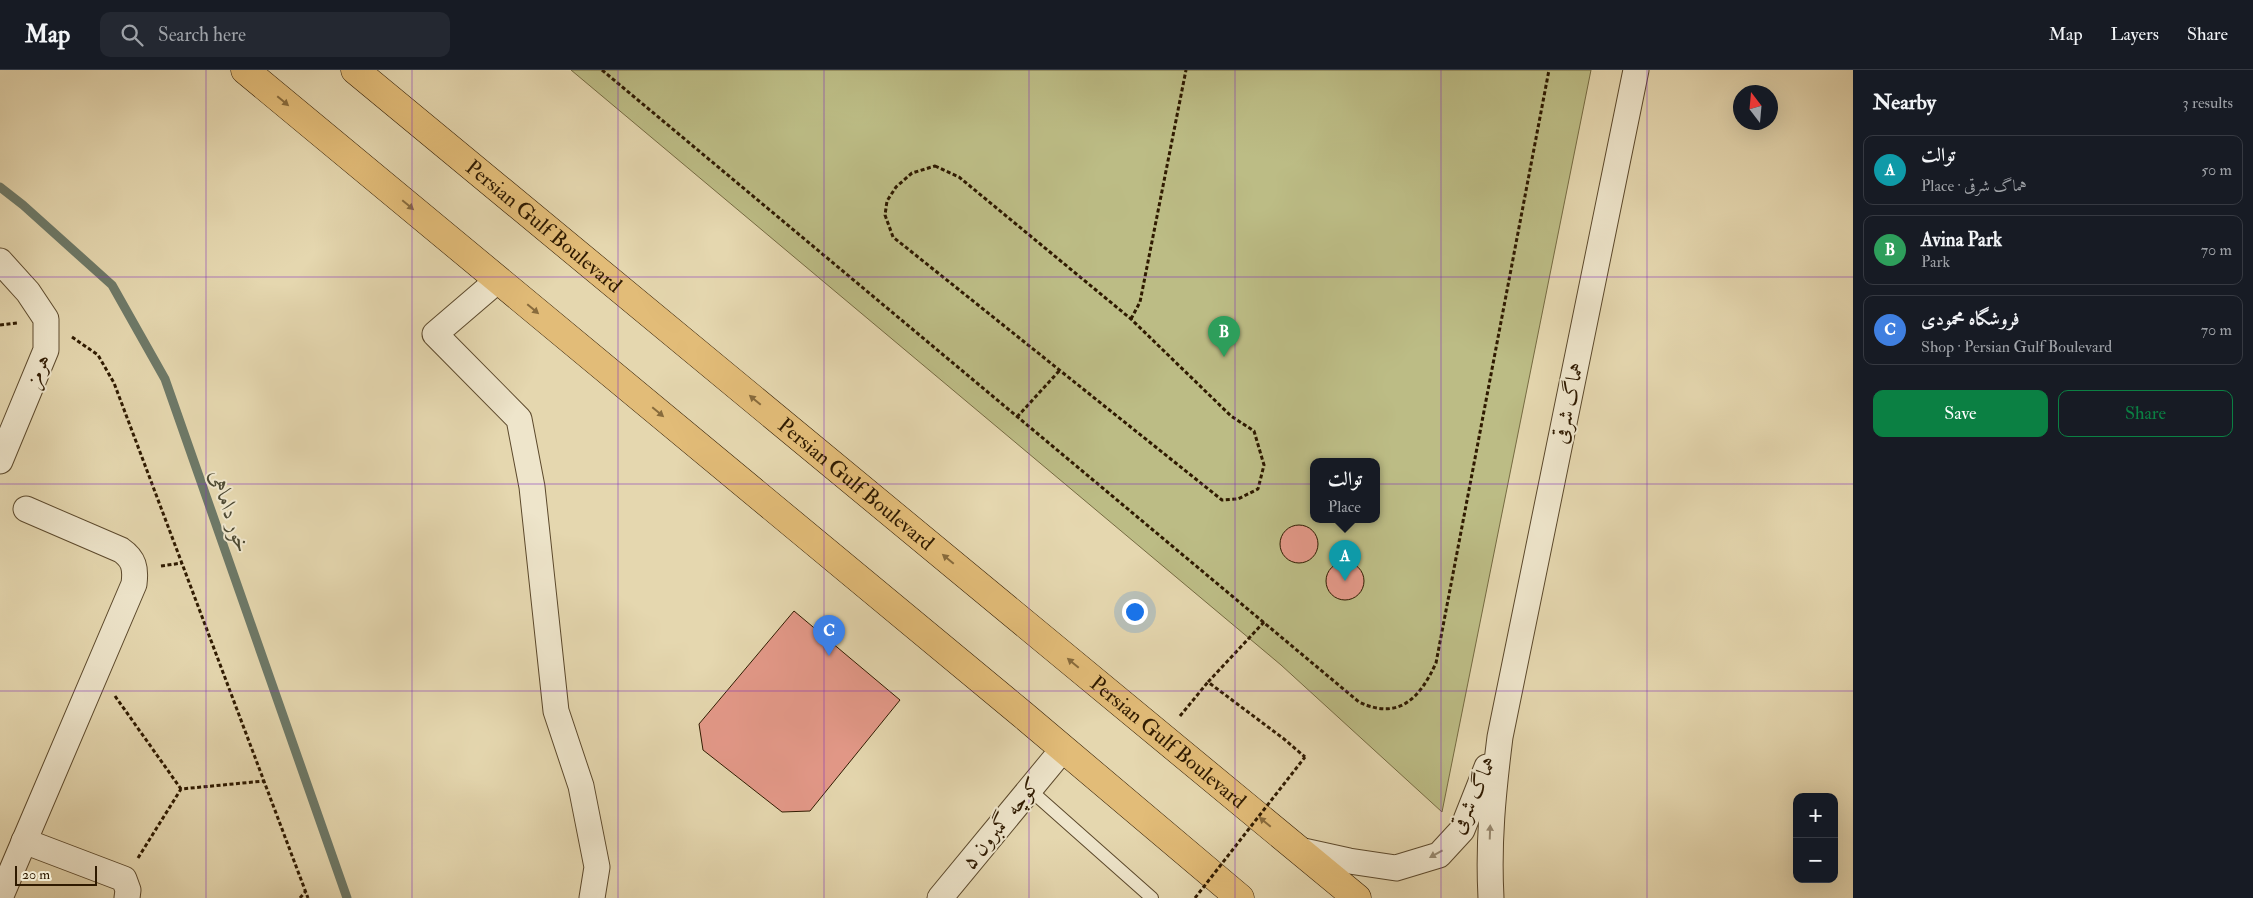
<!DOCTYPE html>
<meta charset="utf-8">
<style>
body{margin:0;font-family:"IM FELL Double Pica",Amiri,serif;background:#242831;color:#f1f3f6}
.controls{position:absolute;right:15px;bottom:15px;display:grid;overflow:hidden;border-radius:10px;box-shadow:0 5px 20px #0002}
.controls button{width:45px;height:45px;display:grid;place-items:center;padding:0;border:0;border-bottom:1px solid #363941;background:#171b24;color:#f1f3f6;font:25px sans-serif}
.compass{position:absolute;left:1733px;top:15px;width:45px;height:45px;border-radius:50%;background:#171b24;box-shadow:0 5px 20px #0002;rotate:344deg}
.scale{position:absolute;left:15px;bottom:12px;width:82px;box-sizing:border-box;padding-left:5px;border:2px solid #2f1a00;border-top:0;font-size:14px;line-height:18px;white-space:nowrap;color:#2f1a00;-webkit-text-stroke:4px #eee5cb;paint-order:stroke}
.you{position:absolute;left:1134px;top:541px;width:18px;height:18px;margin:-12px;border:4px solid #fff;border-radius:50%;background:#1a73e8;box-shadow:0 0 0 8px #1a73e833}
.badge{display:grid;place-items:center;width:32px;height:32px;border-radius:50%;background:#0b8043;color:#fff;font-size:16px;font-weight:700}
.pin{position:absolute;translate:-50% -41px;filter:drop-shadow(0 1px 2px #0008)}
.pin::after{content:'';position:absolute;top:26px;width:18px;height:15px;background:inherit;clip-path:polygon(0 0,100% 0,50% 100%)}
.popup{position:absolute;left:1310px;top:388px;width:70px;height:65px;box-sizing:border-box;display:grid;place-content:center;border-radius:10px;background:#171b24;filter:drop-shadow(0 1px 4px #0005);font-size:16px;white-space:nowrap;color:#9ea1a6}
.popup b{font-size:19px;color:#f1f3f6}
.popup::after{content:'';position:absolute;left:50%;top:100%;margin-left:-10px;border:10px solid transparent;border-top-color:#171b24}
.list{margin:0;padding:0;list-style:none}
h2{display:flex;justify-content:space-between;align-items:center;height:65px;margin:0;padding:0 20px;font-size:21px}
h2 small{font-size:16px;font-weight:400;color:#9ea1a6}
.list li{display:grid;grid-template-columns:32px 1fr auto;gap:15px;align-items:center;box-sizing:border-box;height:70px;margin:0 10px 10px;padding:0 10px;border:1px solid #363941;border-radius:10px}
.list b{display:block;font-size:19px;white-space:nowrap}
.list p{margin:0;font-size:16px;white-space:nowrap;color:#9ea1a6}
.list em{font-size:16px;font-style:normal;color:#9ea1a6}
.actions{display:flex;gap:10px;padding:15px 20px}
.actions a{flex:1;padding:11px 0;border:1px solid #0b8043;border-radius:10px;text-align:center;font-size:18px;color:#0b8043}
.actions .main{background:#0b8043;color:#fff}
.icon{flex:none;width:28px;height:28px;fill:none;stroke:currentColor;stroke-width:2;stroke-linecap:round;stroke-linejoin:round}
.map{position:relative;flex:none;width:1853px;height:828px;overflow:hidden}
header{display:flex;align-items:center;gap:30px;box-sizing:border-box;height:70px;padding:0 25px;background:#171b24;border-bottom:1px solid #363941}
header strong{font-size:24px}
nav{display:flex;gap:28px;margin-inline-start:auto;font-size:18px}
.search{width:350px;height:45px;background:#242831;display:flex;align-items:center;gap:12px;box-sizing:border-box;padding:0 18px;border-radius:10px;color:#9ea1a6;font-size:19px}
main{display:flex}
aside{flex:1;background:#171b24}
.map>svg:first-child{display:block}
.green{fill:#bcbc85;stroke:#766b42;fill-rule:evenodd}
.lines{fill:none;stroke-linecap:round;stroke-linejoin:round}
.stream{stroke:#6d7968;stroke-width:9}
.building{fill:#e49989;stroke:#2f1a00}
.lane-casing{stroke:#5c492c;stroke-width:14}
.street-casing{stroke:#5c492c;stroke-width:27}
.primary-casing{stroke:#2f1a00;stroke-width:29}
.path{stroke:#2f1a00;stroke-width:3;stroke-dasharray:4 2.5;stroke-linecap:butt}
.lane{stroke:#eee5cb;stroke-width:12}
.street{stroke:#eee5cb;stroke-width:25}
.primary{stroke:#e2bc78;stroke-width:28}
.path-bridge{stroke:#2f1a00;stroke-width:3;stroke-dasharray:4 2.5;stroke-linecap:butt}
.oneway{fill:#886b3c}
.oneway2{fill:#988a70}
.grid{fill:none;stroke:#7b2cbf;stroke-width:1;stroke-opacity:0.55}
.labels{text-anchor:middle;stroke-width:4;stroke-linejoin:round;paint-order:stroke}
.street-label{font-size:21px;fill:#2f1a00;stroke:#eee5cb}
.water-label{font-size:22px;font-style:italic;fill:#4e4a34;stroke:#eee5cb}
</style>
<header>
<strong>Map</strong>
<div class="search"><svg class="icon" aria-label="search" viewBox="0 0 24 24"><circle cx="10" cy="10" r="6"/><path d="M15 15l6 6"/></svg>Search here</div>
<nav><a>Map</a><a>Layers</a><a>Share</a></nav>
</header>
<main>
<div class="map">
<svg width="1853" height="828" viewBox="0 0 1853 828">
<rect width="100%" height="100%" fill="#e5d7af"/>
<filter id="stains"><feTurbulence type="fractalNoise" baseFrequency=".004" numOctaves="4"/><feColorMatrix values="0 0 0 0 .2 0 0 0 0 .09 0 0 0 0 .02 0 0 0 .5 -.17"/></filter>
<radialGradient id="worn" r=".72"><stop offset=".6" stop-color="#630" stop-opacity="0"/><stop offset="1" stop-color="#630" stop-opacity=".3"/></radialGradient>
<!-- green -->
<path class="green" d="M571,0H1591L1442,742L1281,595ZM1314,392H1376V450H1314Z"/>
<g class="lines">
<!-- stream -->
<path class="stream" d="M0,117L23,135L112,215L165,309L347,828"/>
</g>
<!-- building -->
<g class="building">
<circle cx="1299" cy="474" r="19"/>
<circle cx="1345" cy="511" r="19"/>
<path d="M794,541L900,630L810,741L782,742L703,680L699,654Z"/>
</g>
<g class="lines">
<defs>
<path id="lane" d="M1029,719L1152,828"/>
<g id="street">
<path d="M0,191L28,222L46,249V280L0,391"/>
<path d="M498,210L435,264L519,349L532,417L556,641L581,716L597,797L592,828"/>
<path d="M24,771L124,809L128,820L127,828"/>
<path d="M1299,780L1349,791L1396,798L1439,785L1462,760L1487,697"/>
<path d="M0,828L134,514C136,498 134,489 121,480L26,439"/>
<path d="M940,828L1063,679"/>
<path d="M1491,828C1488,772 1493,723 1500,667L1636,0"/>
</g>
<g id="primary">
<path d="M245,0L1022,644L1240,828"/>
<path id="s1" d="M355,0L1357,828"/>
</g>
</defs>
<!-- lane casing -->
<use href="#lane" class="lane-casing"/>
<!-- street casing -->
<use href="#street" class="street-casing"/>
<!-- primary casing -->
<use href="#primary" class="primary-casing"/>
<!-- path -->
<g class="path">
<path d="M602,0L1359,632C1399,651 1420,628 1436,593L1549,0"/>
<path d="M935,96L959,107L1131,249L1231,346L1254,361L1264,395L1258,419L1238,429L1222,430L893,167L885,145L887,131L896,117L912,103Z"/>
<path d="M1131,249L1140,232L1186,0"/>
<path d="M0,255L17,253"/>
<path d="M72,267L98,285L114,313L308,828"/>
<path d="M1017,347L1060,300"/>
<path d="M161,496L182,493"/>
<path d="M1264,552L1208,612L1284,669L1305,687"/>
<path d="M115,626L181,719"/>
<path d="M1180,646L1208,612"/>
<path d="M138,788L181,719L264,711"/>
<path d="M300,828L305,822"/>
</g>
<!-- lane -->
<use href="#lane" class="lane"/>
<!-- street -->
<use href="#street" class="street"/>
<!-- primary -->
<use href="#primary" class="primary"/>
<!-- path-bridge -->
<path class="path-bridge" d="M1195,828L1305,687"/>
</g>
<!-- one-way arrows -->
<defs><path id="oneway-solid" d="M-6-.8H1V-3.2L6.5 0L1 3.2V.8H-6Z" transform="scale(1.25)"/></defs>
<g class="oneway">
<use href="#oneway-solid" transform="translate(283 31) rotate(40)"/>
<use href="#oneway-solid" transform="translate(408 135) rotate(40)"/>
<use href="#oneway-solid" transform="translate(533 239) rotate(40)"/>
<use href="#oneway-solid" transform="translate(755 330) rotate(-140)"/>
<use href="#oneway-solid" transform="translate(658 342) rotate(40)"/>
<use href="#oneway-solid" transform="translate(948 489) rotate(-140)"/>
<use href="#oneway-solid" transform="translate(1073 593) rotate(-140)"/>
<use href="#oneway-solid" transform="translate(1265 752) rotate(-140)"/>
</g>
<g class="oneway2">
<use href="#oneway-solid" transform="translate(1490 762) rotate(-88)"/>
<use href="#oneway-solid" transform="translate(1436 784) rotate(151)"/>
</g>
<!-- grid -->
<path class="grid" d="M206,0V828M412,0V828M618,0V828M824,0V828M1029,0V828M1235,0V828M1441,0V828M1647,0V828M0,207H1853M0,414H1853M0,621H1853"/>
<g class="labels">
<!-- street labels -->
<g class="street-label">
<text dy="7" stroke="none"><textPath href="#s1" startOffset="245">Persian Gulf Boulevard</textPath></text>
<text transform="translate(37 301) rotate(-69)" y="7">هرمز</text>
<text transform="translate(1568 333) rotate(-78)" y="7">هماگ شرقی</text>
<text dy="7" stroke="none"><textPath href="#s1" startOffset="650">Persian Gulf Boulevard</textPath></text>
<text dy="7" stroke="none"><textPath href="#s1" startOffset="1055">Persian Gulf Boulevard</textPath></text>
<text transform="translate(1473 725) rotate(-65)" y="7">هماگ شرقی</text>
<text transform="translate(1001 753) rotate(-51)" y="7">کوچه گمبرون ۵</text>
</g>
<!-- water labels -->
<g class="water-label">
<text transform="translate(231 441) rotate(71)" y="8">خور داماهی</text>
</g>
</g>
<rect width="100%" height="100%" filter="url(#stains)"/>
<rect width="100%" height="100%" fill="url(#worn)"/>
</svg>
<div class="controls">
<button>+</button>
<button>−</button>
</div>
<svg class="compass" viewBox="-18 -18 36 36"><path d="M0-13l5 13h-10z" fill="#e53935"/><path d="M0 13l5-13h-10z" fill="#9ea1a6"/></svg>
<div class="scale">20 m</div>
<div class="you"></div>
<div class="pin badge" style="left:1345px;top:511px;background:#0f9aa8">A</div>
<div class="popup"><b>توالت</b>Place</div>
<div class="pin badge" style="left:1224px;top:287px;background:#2e9e5b">B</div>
<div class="pin badge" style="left:829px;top:586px;background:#3f7fe0">C</div>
</div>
<aside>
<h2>Nearby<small>3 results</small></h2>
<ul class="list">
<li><span class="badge" style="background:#0f9aa8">A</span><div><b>توالت</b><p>Place · هماگ شرقی</p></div><em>50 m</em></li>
<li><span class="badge" style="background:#2e9e5b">B</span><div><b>Avina Park</b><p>Park</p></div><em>70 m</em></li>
<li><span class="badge" style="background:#3f7fe0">C</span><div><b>فروشگاه محمودی</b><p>Shop · Persian Gulf Boulevard</p></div><em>70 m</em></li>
</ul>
<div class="actions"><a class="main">Save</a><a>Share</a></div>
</aside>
</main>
